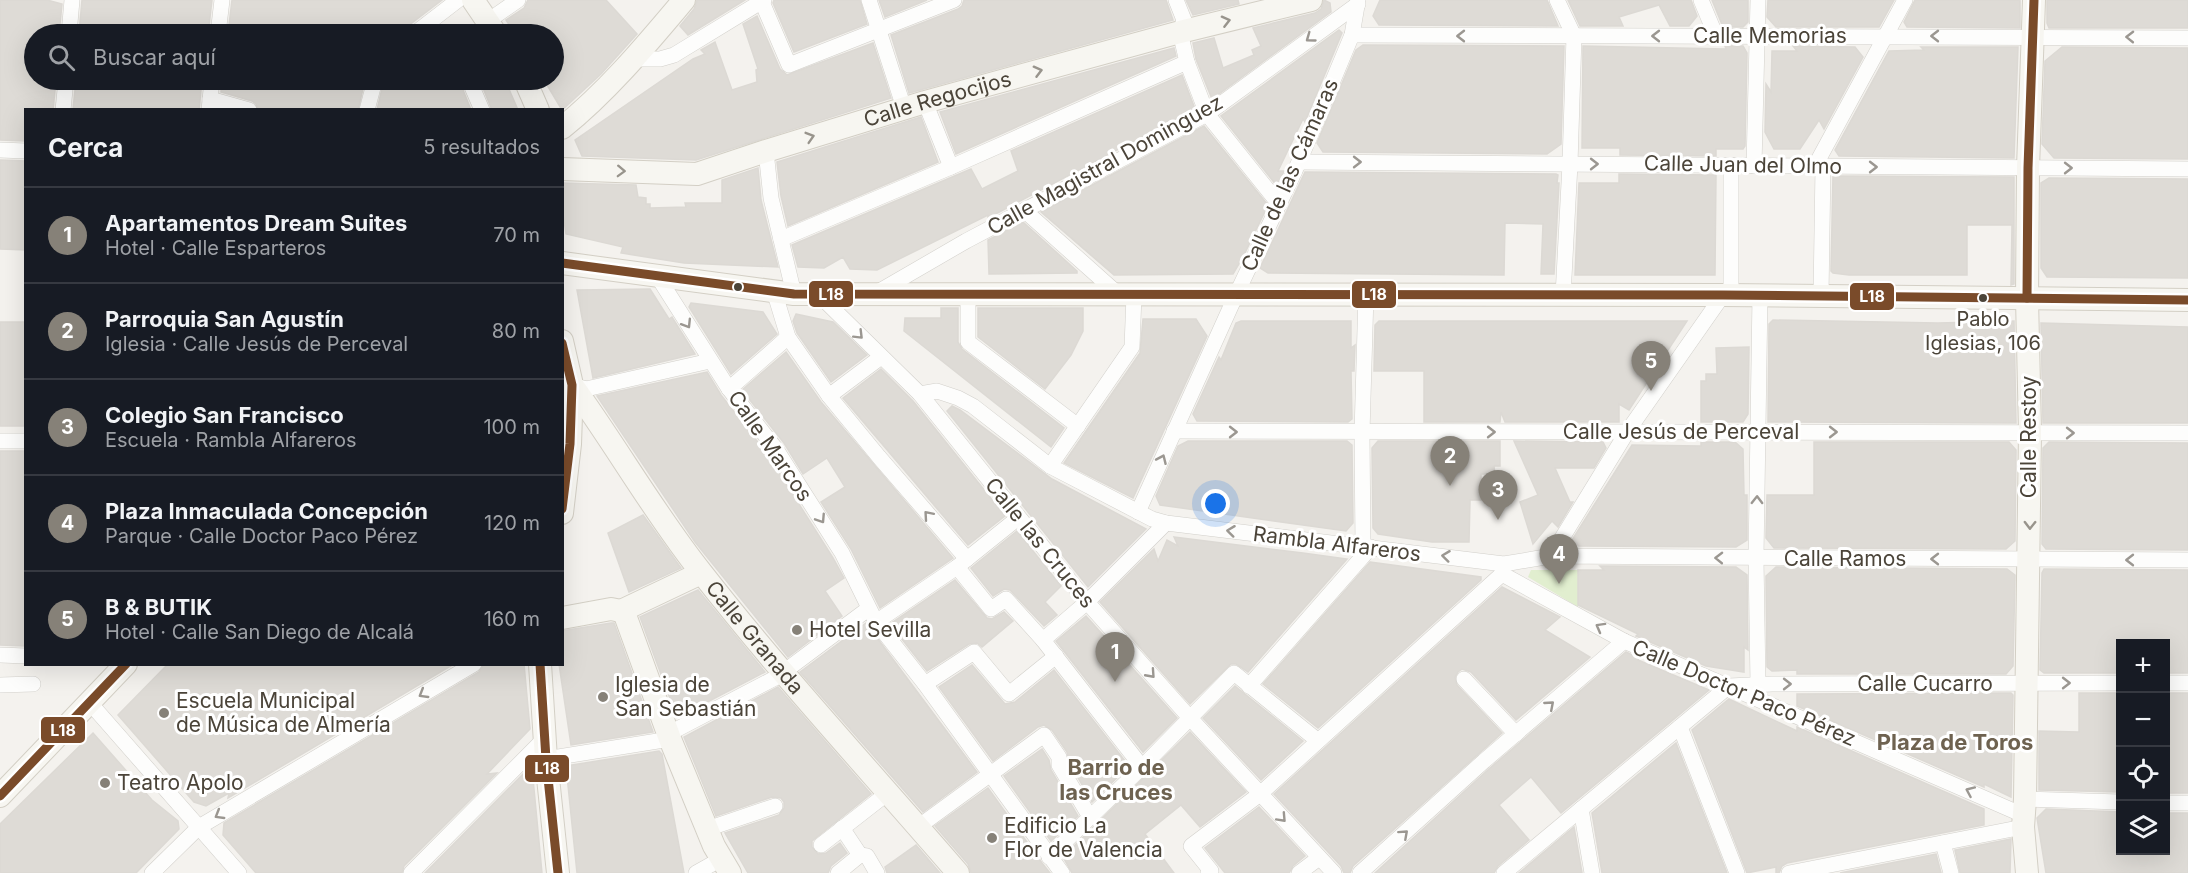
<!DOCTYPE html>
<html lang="es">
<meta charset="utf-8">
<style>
body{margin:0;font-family:Inter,sans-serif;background:#20242c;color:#f1f3f6}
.controls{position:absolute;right:18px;bottom:18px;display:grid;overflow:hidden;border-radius:0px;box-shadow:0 6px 24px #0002}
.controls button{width:54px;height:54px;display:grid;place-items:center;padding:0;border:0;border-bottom:2px solid #363941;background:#171b24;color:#f1f3f6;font:30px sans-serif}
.you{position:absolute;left:1216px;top:504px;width:21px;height:21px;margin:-15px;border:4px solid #fff;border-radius:50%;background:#1a73e8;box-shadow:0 0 0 9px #1a73e833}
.badge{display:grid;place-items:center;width:39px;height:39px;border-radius:50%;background:#868178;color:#fff;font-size:20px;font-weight:700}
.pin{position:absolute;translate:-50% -50px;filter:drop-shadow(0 2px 3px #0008)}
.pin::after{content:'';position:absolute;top:32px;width:21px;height:18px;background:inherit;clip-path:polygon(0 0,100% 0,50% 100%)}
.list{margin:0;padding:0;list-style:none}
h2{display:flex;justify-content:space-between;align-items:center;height:78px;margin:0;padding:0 24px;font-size:26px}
h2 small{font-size:20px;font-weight:400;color:#9ea1a6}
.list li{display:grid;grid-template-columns:39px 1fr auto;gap:18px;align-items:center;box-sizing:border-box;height:96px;padding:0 24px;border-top:2px solid #363941}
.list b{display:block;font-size:22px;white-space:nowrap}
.list p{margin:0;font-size:20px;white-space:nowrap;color:#9ea1a6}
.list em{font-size:20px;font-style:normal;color:#9ea1a6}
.icon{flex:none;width:33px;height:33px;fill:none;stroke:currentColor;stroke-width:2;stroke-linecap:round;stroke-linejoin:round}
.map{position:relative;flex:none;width:2188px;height:873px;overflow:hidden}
.search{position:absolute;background:#171b24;box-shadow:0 6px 24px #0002;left:24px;top:24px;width:540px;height:66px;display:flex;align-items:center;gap:15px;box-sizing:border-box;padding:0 21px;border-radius:33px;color:#9ea1a6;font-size:22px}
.panel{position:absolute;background:#171b24;box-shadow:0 6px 24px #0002;left:24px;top:108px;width:540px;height:558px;border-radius:0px}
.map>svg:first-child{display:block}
.green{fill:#e1eecf}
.building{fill:#dedbd6;stroke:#dcd9d4;stroke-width:1.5}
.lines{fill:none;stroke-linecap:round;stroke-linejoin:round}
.street-casing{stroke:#d2d0cb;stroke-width:16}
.secondary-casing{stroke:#d3cfc5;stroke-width:24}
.street{stroke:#fdfdfc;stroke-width:15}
.secondary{stroke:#f7f6f1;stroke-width:22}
.bus-1-casing{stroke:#fff;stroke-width:14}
.bus-1{stroke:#7a4b2a;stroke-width:9}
.oneway{stroke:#98948c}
.oneway2{stroke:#9b9791}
.bus-dot{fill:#4b4439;stroke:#fff;stroke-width:2}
.poi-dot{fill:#868178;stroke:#fff;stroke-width:2}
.labels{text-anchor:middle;stroke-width:6;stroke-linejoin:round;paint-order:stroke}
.bus-label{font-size:20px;fill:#4b4439;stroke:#fff}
.street-label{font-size:21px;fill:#4b4439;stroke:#fff}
.poi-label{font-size:21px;fill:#4b4439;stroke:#fff;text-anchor:start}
.neighbourhood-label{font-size:22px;font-weight:bold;fill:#6e6250;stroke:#fff}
.line-badge{stroke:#fff;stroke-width:2}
.badge-label{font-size:16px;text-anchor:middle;font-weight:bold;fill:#fff}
</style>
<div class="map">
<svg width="2188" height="873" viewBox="0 0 2188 873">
<rect width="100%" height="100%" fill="#f4f2ee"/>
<!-- green -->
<path class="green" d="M1531,570H1578V607L1528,577Z"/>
<!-- building -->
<g class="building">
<path d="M0,0H47L62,4L59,34H34V80H56L53,110H26V141L0,140Z"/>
<path d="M82,0H212L208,34H79Z"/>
<path d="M232,0H442L408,26L402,34H228Z"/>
<path d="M528,0H606L637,34L601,74L562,110L544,80H554V34H515L506,20L524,8Z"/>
<path d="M697,0H745L688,35L680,26L694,9Z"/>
<path d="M774,0H860L867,24L794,52L773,3Z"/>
<path d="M879,0H927L885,17Z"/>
<path d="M964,0H1166L1173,20L909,93L891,35L958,9L962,6Z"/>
<path d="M1186,0H1238L1239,4L1193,15Z"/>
<path d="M1324,0L1330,3L1331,12L1212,99L1196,59L1193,43L1214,38L1223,68L1254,55L1252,50L1261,46L1253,28L1315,13L1321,9Z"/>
<path d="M1380,0H1547L1558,26L1379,25L1373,16Z"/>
<path d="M1568,0H1691L1697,16L1689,26H1670L1659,5L1619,17L1623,26H1580Z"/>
<path d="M1712,0H1748V22L1743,27H1723Z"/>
<path d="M1768,0H1894L1879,27H1776L1767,17Z"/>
<path d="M1915,0H2020V28L1907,27L1904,22Z"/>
<path d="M2047,0H2188V28H2049L2047,23Z"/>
<path d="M757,16L780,69L787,75L873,43L891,98L696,160L582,156L575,140L693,59L705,54L701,50L715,42L732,90L757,82L756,70L758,69L743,24Z"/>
<path d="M1339,30L1342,33L1305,122L1303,119L1278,171H1284L1277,186L1221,116Z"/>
<path d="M1363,45L1564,46L1561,144L1547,154L1323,152L1317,143L1356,50Z"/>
<path d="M1583,46L1726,49L1725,46H1743L1747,53L1745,146L1743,149H1716V156L1620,155V148H1582Z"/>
<path d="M1793,46L1855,47L1863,57L1824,129L1819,120L1800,149H1774L1765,132L1766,84L1771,92L1772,51H1797Z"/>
<path d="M1921,47H2018L2014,158L1839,156L1835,150L1889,51L1924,50Z"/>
<path d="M2062,47L2188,48V159L2054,158L2042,144L2045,61Z"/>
<path d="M1174,48L1176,56L956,154L940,112Z"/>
<path d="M1182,75L1195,109L988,218V215L877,270L850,269L843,257L824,268L798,267L792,245L971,169L982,189L1018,171L1011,151Z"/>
<path d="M76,80H202L199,110H73Z"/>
<path d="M222,80H365L358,110H258L256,104L252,101L221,92Z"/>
<path d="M384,80H459L471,110H377Z"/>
<path d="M490,80H505L518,110H492L481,83Z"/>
<path d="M921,117L938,162L788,226L781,196L777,162Z"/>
<path d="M1204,126L1268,205L1243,257L1233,274L1114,275L1041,212Z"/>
<path d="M0,160L26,161V250L0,249Z"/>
<path d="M758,168L761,200L778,267L684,263L621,253L623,247L566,234L562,207V183L636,185L638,197L646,198V204H650V208L686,207L685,203H722V180Z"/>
<path d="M1305,172L1556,174L1558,175L1557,183H1559L1554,274H1541L1543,224L1505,223L1504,275L1268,273L1260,268Z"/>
<path d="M1619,174L1716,175L1715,275H1575L1579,183H1619Z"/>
<path d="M1833,176L2014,177V284L2011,285L2012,225H1967V275H1849L1833,273L1831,271Z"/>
<path d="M2049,178L2188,179V278L2047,277L2041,268V183Z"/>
<path d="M1023,222L1077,271V273L989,274L988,240Z"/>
<path d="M650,289L669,319L672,317L695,354L593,378L577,290Z"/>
<path d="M691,303L763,312L777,334L731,374L689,307Z"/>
<path d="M941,308H958V342L962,349L1064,428L1051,447L904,331L905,318H941Z"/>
<path d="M978,308H1083V331L1071,355L1045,389L978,337Z"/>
<path d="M796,314L833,322L867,355L831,382L797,333L793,321Z"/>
<path d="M1143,319H1196L1207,336L1133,498L1064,463L1140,353Z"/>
<path d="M1773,320L1938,323L2014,321L2016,423L1768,422L1769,324Z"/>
<path d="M1241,321H1351V348L1355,345L1354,371H1351L1352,419L1348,422L1197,421L1193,414L1219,357L1221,360L1236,323Z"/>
<path d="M1379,321H1687L1629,410L1619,404V422H1505L1501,412L1500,422H1424V371H1374L1375,325Z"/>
<rect x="0" y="322" width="26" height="104"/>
<path d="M2041,323L2188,327V423H2043Z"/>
<path d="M1749,347L1748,414L1743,422H1701V381H1706V374H1717L1716,348Z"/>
<path d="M786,352L821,402L953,558L880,608L851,549L821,502L845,487L827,458L803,474L784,443L742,390Z"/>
<path d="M881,369L913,401L1005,516L968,545L843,398Z"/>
<path d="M707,372L721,395L768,455L833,558L844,578L825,591L842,616L788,657L695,542L597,396Z"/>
<path d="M952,406L960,410L1052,479L1146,529L1088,587L947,411Z"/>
<path d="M1188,441H1347L1352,445L1353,523L1346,531L1160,505L1156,496L1178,446Z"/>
<path d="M1378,441H1500V466H1494L1495,474H1481V500H1470L1469,542H1432L1378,534L1373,528L1372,448Z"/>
<path d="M1514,441L1603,442L1606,448L1594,468H1555L1570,502H1573L1558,527L1552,521L1533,544L1520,502L1538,495Z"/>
<path d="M1701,442H1735L1743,449L1744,495H1747V540L1736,547L1579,546L1572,540L1632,445L1701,446Z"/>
<path d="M1814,442H2009L2016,450L2015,541L2006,549L1774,548L1766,538L1767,495H1814Z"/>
<path d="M2049,442L2188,443V550L2046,549L2042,544L2043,448Z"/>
<path d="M0,451H26V646L0,645Z"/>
<path d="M643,515L681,568L629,592L608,533Z"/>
<path d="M1017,531L1061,586L1045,602L1057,615L1044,626L1010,590L1004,589L993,596L971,568Z"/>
<path d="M1174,537L1303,553L1347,559L1248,672L1236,664H1231L1190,704L1100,602L1154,549L1158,561L1167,540L1178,546Z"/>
<path d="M1370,562L1481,577V580L1318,728L1263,684Z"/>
<path d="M1600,566L1736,567L1747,575L1748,650L1744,647V672L1706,666L1636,636L1638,634L1578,605V570H1604Z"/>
<path d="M1776,567L2007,569L2015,575L2013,666L2006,674H1797V670L1772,671L1767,667L1766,576Z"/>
<path d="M2044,569L2188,570V673H2166V644H2121V673H2044L2040,670L2042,573Z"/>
<path d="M955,580L987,618L992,619L1004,612L1013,621L982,647L977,643L969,644L927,671L890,624Z"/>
<path d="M1502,587L1560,617L1545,630L1590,657L1516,720L1471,672L1462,669L1458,672L1455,677L1457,685L1502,733L1353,866L1350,873H1344L1341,866L1274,794Z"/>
<path d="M698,590L765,672L677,718L640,617Z"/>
<path d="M1086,616L1177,718L1143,752L1056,641Z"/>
<path d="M611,623H614L653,732L571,745L559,664H562V631Z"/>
<path d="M866,623L977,772L923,812L800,672Z"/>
<path d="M1626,652L1639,658L1638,660L1709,690L1561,813L1531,777L1499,805L1529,840L1498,866L1494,873H1375L1490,768Z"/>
<path d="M168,664H454L228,798L229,793L206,806L194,802L118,715Z"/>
<path d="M484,664H524L530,729L487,774L497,773L404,866L402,873H256L223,835L224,823L479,672Z"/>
<path d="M972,665L1005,704L1015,702L1054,670L1129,766L1092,802L1069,762L1067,752L1052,730L1044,725L1038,727L993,761L939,687Z"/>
<path d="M1235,686L1303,741L1261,780L1203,718Z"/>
<path d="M778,687L871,794L812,841V847L818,854L826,853L840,843L847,853L831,866L828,873H748L725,833L779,815L784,808V802L781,798L772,797L716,816L684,737Z"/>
<path d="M2011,693L2013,695L2011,797L1984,784V787L1797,706V694Z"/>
<path d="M2079,693H2121V792L2039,790V731L2079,732Z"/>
<rect x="2166" y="693" width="22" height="100"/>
<path d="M1729,699L1797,731V727L1984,809V825L1787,863L1782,866L1779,873H1776V867L1747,873L1692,730Z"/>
<path d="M1190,732L1246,792L1200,827L1181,805L1145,834L1174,873H1072L1063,857Z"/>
<path d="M93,733L152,800L178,821L179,829L136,873H0V824Z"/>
<path d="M1676,743L1727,873H1602L1592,813Z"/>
<path d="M1042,749L1049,760L1051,770L1078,816L1051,841L1004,776Z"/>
<path d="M659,751L662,754L684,873H577L566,766Z"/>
<path d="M529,768H532L542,873H425Z"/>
<path d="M988,788L1042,863L1050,873H971L968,864L935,826Z"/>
<path d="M1259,807L1305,856L1293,866L1289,873H1225L1205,848Z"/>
<path d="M2046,809L2121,812V850H2166V813H2188V873H2046L2037,818Z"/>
<path d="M1574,827L1582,873H1519Z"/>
<path d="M2011,839L2010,873H1960L1955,850Z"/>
<path d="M916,845L940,873H887L885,867Z"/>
<path d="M1936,854L1941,873H1840Z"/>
</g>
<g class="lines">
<defs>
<g id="street">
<path d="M869,0L904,108"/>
<path d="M1176,0L1184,20L1180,32L1187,62L1207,114L1279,204"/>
<path d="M1557,0L1574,36L1570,164L1563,296"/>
<path d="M1701,0L1716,36"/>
<path d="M762,2L789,65L954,0"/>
<path d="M488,21L518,0"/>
<path d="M69,34L72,0"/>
<path d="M218,34L222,0"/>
<path d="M414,34L458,0"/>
<path d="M1352,35L2188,38"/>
<path d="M635,59H660L674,55L764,0"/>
<path d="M469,80L482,110"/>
<path d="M210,99L249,110"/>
<path d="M925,102L951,167"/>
<path d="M63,110L66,80"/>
<path d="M209,110L212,80"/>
<path d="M367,110L375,80"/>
<path d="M0,150L26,151"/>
<path d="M766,151L771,198L794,294"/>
<path d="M1299,162L2188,169"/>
<path d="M1731,165V296"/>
<path d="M1754,166L1758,0"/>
<path d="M1815,166L1905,0"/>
<path d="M1025,211L1118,294"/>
<path d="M781,239L951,167L1187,62"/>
<path d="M656,274L729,389L776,449L842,553L876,622L925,684L1062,873"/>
<path d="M774,291L788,337L829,396L879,457L967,559"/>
<path d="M878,292L966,241L1207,114L1358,4"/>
<path d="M818,294L920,394L1087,602L1190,718L1334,873"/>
<path d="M968,295V342L1078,426"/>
<path d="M1821,296L1823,166"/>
<path d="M572,385L586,389L710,361"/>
<path d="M729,389L788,337"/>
<path d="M920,394L937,391L958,398L973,406L1050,466L1152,519L1166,523L1504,564L1551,556L2188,560"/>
<path d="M829,396L881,357"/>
<path d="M1174,431L2188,433"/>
<path d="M0,441H26"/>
<path d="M1050,466L1132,347L1134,295"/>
<path d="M1138,512L1236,295L1299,162L1352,35L1358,0"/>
<path d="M1363,547L1362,433L1366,294"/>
<path d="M1551,556L1627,432L1723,295"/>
<path d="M957,567L991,609L1006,599L1043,640L1142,767"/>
<path d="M1502,574L1624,641L2023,815"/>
<path d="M876,622L957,567L1018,518"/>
<path d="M1043,640L1087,602L1166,523"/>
<path d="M0,655L26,656"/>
<path d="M1464,679L1516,734"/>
<path d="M2166,683H2188"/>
<path d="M925,684L974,652L1009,694L1056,656"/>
<path d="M0,685L33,684"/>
<path d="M1758,685L1756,558L1760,295"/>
<path d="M1249,686L1371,547"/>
<path d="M90,703L239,873"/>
<path d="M1680,727L1737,873"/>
<path d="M668,734L777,677L868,609"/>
<path d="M546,759L670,739"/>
<path d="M2025,799L2120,802"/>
<path d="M2166,803H2188"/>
<path d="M1581,809L1592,873"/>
<path d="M918,827L1044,735L1059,757V765L1090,817"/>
<path d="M707,829L775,806"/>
<path d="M1943,843L1951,873"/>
<path d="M821,845L889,792"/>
<path d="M860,855L867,856L877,873"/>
<path d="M1049,857L1142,767L1234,673L1317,740"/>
<path d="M152,873L199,827L474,664"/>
<path d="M411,873L544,739"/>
<path d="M696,873L721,859"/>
<path d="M838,873L860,855L842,828"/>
<path d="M1208,873L1211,871L1191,846L1260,794L1502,574"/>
<path d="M1299,873L1319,858"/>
<path d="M1360,873L1484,761L1624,641"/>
<path d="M1504,873L1729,686L1772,684L2120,683"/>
<path d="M1789,873L2023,827"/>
</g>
<g id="secondary">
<path d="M473,0L496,34"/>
<path d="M525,80L538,110"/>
<path d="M562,128C608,91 646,45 684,0"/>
<path id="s1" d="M562,169L697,174L766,151L925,102L1180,32L1311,0"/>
<path d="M562,263L794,294L1723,295L2188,300"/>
<path d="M562,341L572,385L570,444L562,513"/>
<path id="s2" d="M572,385C617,447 654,513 701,572C782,676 872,773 958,873"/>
<path d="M621,611L625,615L670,739L714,846L730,873"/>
<path d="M621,611L701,573"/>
<path d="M562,618L611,609L621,611"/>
<path d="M540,664L546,759L558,873"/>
<path d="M0,796L126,664"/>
<path d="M2027,873L2023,827L2025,799L2030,432L2027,298L2028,168L2034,0"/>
</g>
</defs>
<!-- street casing -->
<use href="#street" class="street-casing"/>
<!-- secondary casing -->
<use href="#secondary" class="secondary-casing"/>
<!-- street -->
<use href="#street" class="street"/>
<!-- secondary -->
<use href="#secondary" class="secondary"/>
<defs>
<g id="bus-1">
<path d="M562,263L794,294L1723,295L2188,300"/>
<path d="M2027,298L2028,168L2034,0"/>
<path d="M562,343L572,385L570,444L562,509"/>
<path d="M540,664L546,759L558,873"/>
<path d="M0,796L126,664"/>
</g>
</defs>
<!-- bus-1 casing -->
<use href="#bus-1" class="bus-1-casing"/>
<!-- bus-1 -->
<use href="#bus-1" class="bus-1"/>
</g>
<!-- one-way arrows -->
<defs><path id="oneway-chevron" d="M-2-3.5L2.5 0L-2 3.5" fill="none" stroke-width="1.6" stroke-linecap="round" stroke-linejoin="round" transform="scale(1.5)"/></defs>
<g class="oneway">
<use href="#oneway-chevron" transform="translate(1226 21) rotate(-14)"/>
<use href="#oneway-chevron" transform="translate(1038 71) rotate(-15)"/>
<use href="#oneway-chevron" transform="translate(810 137) rotate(-17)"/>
<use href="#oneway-chevron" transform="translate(621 171) rotate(2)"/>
<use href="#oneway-chevron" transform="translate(2030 525) rotate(91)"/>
</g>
<g class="oneway2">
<use href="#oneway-chevron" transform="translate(1461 36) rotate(-180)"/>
<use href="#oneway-chevron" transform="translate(1656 36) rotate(-180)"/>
<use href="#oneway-chevron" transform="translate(1935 36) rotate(-180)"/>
<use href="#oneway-chevron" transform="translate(2130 37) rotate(-179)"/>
<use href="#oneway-chevron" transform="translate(1310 38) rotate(144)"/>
<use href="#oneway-chevron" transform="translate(1357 162)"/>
<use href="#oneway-chevron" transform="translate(1594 164)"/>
<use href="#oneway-chevron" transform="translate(1873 167)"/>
<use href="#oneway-chevron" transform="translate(2068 168)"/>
<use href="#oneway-chevron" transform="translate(687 324) rotate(58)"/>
<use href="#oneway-chevron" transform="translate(859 335) rotate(45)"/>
<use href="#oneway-chevron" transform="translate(1233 432)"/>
<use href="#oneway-chevron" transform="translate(1491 432)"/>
<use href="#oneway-chevron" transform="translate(1833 432)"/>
<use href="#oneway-chevron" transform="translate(2070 433)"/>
<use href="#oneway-chevron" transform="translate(1162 459) rotate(-66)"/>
<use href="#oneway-chevron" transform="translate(1757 500) rotate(-89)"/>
<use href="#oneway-chevron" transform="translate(928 515) rotate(-131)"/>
<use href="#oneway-chevron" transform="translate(821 519) rotate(57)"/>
<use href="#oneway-chevron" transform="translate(1231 531) rotate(-173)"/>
<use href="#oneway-chevron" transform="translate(1446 556) rotate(-173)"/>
<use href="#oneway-chevron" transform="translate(1719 558) rotate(-179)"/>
<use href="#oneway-chevron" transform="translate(1935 559) rotate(-180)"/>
<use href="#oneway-chevron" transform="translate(2130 560) rotate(-180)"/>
<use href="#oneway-chevron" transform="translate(1600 627) rotate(-151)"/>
<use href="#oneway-chevron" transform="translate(1151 674) rotate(48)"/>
<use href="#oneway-chevron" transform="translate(2066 683)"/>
<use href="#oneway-chevron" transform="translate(1787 684)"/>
<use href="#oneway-chevron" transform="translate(423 694) rotate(149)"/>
<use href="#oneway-chevron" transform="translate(1550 705) rotate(-41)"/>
<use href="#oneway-chevron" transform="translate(1970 791) rotate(-156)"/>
<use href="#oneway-chevron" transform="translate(219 815) rotate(149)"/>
<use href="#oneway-chevron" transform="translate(1282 818) rotate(47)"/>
<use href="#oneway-chevron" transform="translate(1404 834) rotate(-42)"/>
</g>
<!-- markers -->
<g class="bus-dot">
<circle cx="738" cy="287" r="5"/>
<circle cx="1983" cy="298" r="5"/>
</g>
<g class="poi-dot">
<circle cx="797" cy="630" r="6"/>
<circle cx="603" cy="697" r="6"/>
<circle cx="164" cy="713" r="6"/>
<circle cx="105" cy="783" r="6"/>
<circle cx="992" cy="838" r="6"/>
</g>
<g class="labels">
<!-- bus labels -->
<g class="bus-label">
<text x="1983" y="326">Pablo<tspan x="1983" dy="24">Iglesias, 106</tspan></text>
</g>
<!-- street labels -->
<g class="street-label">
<text x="1770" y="43">Calle Memorias</text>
<text dy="7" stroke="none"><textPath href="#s1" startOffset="387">Calle Regocijos</textPath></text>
<text transform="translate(1105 165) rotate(-29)" y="7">Calle Magistral Dominguez</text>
<text transform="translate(1743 165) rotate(1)" y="7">Calle Juan del Olmo</text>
<text transform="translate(1290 175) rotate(-66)" y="7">Calle de las Cámaras</text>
<text x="1681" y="439">Calle Jesús de Perceval</text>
<text transform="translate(2029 437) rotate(-90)" y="7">Calle Restoy</text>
<text transform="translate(770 446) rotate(55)" y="7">Calle Marcos</text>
<text transform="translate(1040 543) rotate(51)" y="7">Calle las Cruces</text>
<text transform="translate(1337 544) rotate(7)" y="7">Rambla Alfareros</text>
<text x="1845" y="566">Calle Ramos</text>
<text dy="7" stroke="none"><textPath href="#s2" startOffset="312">Calle Granada</textPath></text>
<text x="1925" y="691">Calle Cucarro</text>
<text transform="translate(1744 693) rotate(23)" y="7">Calle Doctor Paco Pérez</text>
</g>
<!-- poi labels -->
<g class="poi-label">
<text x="809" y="637">Hotel Sevilla</text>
<text x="615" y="692">Iglesia de<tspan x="615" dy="24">San Sebastián</tspan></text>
<text x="176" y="708">Escuela Municipal<tspan x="176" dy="24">de Música de Almería</tspan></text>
<text x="117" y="790">Teatro Apolo</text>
<text x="1004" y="833">Edificio La<tspan x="1004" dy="24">Flor de Valencia</tspan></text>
</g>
<!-- neighbourhood labels -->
<g class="neighbourhood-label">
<text x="1955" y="750">Plaza de Toros</text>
<text x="1116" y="775">Barrio de<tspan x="1116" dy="25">las Cruces</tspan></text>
</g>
</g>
<g class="line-badge">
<rect x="808" y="280" width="46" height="28" rx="6" fill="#7a4b2a"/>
<rect x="1351" y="280" width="46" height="29" rx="6" fill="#7a4b2a"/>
<rect x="1849" y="282" width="46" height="29" rx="6" fill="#7a4b2a"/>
<rect x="40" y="716" width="46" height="28" rx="6" fill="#7a4b2a"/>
<rect x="524" y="754" width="46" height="29" rx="6" fill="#7a4b2a"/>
</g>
<g class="badge-label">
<text x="831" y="300">L18</text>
<text x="1374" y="300">L18</text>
<text x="1872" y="302">L18</text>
<text x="63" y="736">L18</text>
<text x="547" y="774">L18</text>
</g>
</svg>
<div class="controls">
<button>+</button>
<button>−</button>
<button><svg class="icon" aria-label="locate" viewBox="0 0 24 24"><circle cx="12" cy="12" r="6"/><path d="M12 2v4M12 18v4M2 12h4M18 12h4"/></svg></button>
<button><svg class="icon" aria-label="layers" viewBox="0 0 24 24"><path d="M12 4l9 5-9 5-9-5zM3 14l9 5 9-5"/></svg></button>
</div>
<div class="you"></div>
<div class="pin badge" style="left:1115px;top:682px">1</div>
<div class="pin badge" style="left:1450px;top:486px">2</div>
<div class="pin badge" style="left:1498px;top:520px">3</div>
<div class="pin badge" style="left:1559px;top:584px">4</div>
<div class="pin badge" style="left:1651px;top:391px">5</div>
<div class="search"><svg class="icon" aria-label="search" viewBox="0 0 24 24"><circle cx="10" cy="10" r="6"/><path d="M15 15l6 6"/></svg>Buscar aquí</div>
<section class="panel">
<h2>Cerca<small>5 resultados</small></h2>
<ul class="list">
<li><span class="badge">1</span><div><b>Apartamentos Dream Suites</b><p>Hotel · Calle Esparteros</p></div><em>70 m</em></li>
<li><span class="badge">2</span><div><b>Parroquia San Agustín</b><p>Iglesia · Calle Jesús de Perceval</p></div><em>80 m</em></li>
<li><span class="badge">3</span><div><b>Colegio San Francisco</b><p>Escuela · Rambla Alfareros</p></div><em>100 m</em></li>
<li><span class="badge">4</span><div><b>Plaza Inmaculada Concepción</b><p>Parque · Calle Doctor Paco Pérez</p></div><em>120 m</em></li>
<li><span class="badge">5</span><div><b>B &amp; BUTIK</b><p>Hotel · Calle San Diego de Alcalá</p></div><em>160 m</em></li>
</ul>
</section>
</div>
